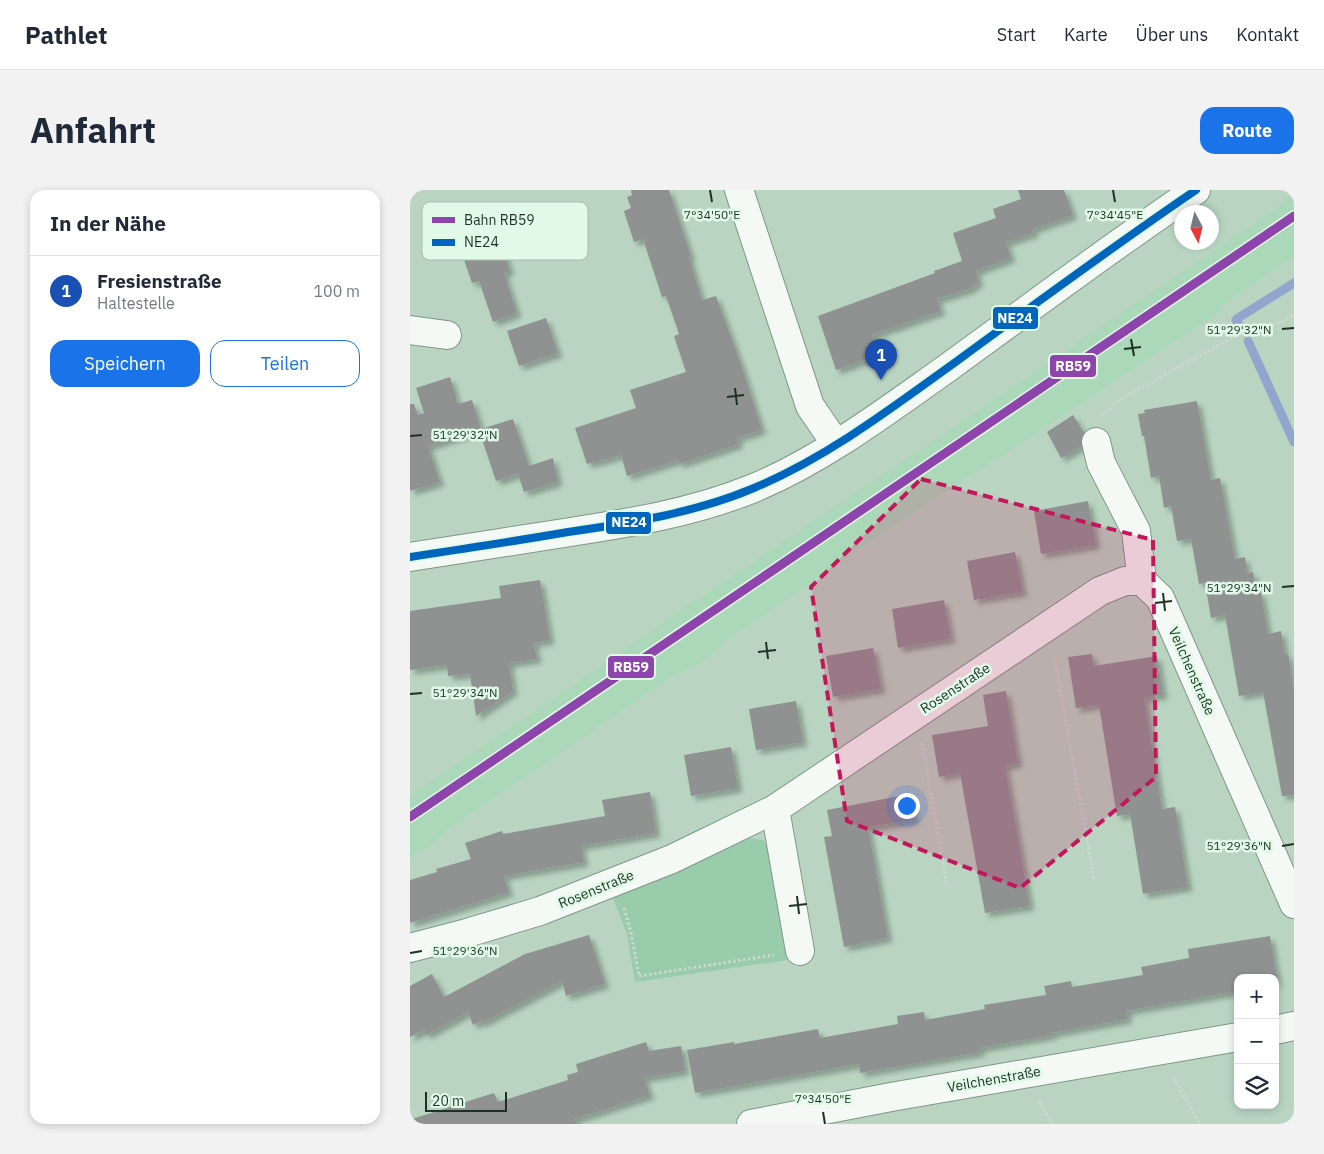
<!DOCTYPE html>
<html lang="de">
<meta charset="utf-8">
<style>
body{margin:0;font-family:"IBM Plex Sans",sans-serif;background:#f2f2f3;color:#1f2937}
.controls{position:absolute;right:15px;bottom:15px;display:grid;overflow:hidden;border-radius:10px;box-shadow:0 2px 8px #0003}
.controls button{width:45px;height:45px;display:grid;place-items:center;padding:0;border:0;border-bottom:1px solid #e0e1e3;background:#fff;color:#1f2937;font:25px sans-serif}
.compass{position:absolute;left:764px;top:15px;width:45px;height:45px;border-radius:50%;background:#fff;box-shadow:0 2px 8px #0003;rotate:173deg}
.scale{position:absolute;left:15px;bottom:12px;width:82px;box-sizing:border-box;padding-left:5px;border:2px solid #1e3224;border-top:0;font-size:14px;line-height:18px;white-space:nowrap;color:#1e3224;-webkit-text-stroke:4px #e1fae8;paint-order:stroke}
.you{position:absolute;left:496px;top:615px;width:18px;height:18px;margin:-12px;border:4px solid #fff;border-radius:50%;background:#1a73e8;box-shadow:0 0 0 8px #1a73e833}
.badge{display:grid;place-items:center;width:32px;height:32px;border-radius:50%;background:#1a73e8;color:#fff;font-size:16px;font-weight:700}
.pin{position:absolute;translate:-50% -41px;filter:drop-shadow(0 1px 2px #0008)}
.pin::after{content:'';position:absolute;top:26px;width:18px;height:15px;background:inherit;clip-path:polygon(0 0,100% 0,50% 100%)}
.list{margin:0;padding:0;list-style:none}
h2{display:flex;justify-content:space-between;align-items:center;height:65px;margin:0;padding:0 20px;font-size:21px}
h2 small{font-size:16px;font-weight:400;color:#747a83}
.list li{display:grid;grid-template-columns:32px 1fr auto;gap:15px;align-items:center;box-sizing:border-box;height:70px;padding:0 20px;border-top:1px solid #e0e1e3}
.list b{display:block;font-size:19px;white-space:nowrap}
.list p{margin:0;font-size:16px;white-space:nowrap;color:#747a83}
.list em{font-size:16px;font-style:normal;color:#747a83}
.actions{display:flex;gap:10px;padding:15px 20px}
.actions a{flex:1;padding:11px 0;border:1px solid #1a73e8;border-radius:15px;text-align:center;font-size:18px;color:#1a73e8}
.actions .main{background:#1a73e8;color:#fff}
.icon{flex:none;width:28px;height:28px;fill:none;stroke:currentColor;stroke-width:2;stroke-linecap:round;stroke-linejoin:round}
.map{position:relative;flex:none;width:884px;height:934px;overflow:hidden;border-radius:15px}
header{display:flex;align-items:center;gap:30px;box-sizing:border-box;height:70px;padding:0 25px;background:#fff;border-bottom:1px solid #e0e1e3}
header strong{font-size:24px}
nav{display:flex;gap:28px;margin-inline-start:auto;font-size:18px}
.intro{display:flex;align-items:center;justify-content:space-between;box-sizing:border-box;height:120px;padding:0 30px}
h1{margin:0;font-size:35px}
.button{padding:12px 22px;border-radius:15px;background:#1a73e8;color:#fff;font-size:18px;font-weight:700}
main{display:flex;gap:30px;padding:0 30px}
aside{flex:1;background:#fff;border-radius:15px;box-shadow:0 2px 8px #0003}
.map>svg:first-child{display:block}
.built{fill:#acd8ba}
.green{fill:#9ca}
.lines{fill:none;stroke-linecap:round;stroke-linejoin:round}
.stream{stroke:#92a5cd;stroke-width:9}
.building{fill:#909292;filter:url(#shadow)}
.minor-casing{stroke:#819688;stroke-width:30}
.path{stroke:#ced8d1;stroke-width:3;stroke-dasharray:2.5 2.5;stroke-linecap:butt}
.minor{stroke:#f4f9f6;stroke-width:28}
.bus-1-casing{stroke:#e1fae8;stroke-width:11}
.bus-1{stroke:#0065bd;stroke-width:8}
.rail-1-casing{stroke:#e1fae8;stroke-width:12}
.rail-1{stroke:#8e44ad;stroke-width:9}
.marked{fill:#c2185b;fill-opacity:0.2;stroke:#c2185b;stroke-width:4;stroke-dasharray:10 6;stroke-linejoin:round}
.ticks{fill:none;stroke:#1e3224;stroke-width:2}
.labels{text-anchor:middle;stroke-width:5;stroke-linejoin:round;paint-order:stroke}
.street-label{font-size:14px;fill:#1e3224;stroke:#e1fae8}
.key{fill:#e1fae8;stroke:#a6bead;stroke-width:1}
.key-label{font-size:14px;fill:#1e3224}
.ticks-label{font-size:12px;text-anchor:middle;fill:#1e3224;stroke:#e1fae8;stroke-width:5;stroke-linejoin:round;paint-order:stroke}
.line-badge{stroke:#e1fae8;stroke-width:2}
.badge-label{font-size:14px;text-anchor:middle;font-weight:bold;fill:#fff}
</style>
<header>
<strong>Pathlet</strong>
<nav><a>Start</a><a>Karte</a><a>Über uns</a><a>Kontakt</a></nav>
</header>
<div class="intro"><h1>Anfahrt</h1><a class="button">Route</a></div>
<main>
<aside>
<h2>In der Nähe<small></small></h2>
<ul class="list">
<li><span class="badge" style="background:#1a4fb4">1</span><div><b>Fresienstraße</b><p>Haltestelle</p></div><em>100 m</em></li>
</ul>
<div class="actions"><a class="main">Speichern</a><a>Teilen</a></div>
</aside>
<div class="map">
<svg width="884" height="934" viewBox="0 0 884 934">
<defs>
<filter id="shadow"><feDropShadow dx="4.5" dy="4.5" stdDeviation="2.5" flood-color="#0004"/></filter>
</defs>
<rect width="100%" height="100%" fill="#b9d5c2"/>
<!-- built -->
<path class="built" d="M884,6V66L811,116V121L499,326L316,450L304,463L284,476L267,483L38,639L26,651L0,667V605L241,442L274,417L288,409L468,288Z"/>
<!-- green -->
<path class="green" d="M337,648L353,650L367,667L384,769L225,792L217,744L203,708Z"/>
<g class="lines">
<!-- stream -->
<g class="stream">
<path d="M830,136L826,130L828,128L884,93"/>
<path d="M838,151L884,252"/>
</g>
</g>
<!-- building -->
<g class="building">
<path d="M221,0H259L281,66L279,67L292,110L306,106L332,177L352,240L327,248L329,254L269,274L268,270L217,286L211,265L177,274L165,238L226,218L220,200L276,182L264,146L269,144L256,106L252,107L233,49L224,52L214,21L221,18L217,7L222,5Z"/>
<path d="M608,0H654L663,25L623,39L624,43L596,52L601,68L566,81L569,91L560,99L527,109L531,121L462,145L469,165L426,180L408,126L525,83L524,81L552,71L543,43L586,28L583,19L611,9Z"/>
<path d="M89,46L100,81L94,83L107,123L83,132L69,91L62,93L50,58Z"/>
<path d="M136,128L148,163L109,176L97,141Z"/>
<path d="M40,187L48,214L62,210L71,239L103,229L119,276L143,268L148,292L114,302L108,284L86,291L69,240L18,256L30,292L0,301V214H4L8,225L14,223L6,198Z"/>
<path d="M787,211L801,290L810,288L825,369L835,367L837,383L843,382L846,403L851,402L858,444L871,441L875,465L878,464L884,499V605L872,606L853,502L829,506L815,425L801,428L795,393L789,394L781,349L767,351L761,316L754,318L749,286L741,288L734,246H732L728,224L735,223L734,220Z"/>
<path d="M663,225L674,243L671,248V256L651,268L637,242Z"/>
<path d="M678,311L686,355L631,364L624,321Z"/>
<path d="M605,362L613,402L564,410L557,371Z"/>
<path d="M130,390L140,450L124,453L127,469L99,473L103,501L66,526L60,484L38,486L37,475L0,480V421L91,408L89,396Z"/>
<path d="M534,410L541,449L488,458L482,419Z"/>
<path d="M463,458L471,499L423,507L416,466Z"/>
<path d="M682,464L684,476L747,466L753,505L734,508L752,619L765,617L778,697L733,704L720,624L707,626L689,515L666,518L658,467Z"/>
<path d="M596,501L608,573L595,576L620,716L575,723L550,583L529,587L522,545L578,536L573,505Z"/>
<path d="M386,511L393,552L346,560L339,519Z"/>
<path d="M321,557L328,598L281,606L274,565Z"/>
<path d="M240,602L246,643L171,656L174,672L94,686L99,702L0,733V690L27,682L26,679L61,669L55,653L92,641L93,644L195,626L192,610Z"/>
<path d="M500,604L504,630L458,637L478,748L434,757L414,647L422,646L417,620Z"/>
<path d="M179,745L195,794L156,806L152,791L72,833L71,831L63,835L58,822L16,845L14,840L0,847V796L22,784L34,807L115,764Z"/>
<path d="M860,746L868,794H865V788H828V801L716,821L718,829L642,843L643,845L570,858L571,862L450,883L449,874L285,903L277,860L324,852V854L408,839L410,848L488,834L487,826L514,822L515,830L575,819L574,815L636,805L634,796L661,791L662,797L733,785L731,777L779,768L778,759Z"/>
<path d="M236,852L239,861L271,856L275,881L234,888L240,905L165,929L167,934H2V929L84,903L88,912L158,890L157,885L168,882L166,874Z"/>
</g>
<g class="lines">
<defs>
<g id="minor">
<path d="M329,0L400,216L426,254"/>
<path d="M0,140L37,145"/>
<path d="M686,252L691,273L726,341L732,391L750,408L884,714"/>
<path d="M0,367C51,359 103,351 154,343C219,333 283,323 344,298C413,269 475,222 536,179C619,119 701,57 786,0"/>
<path d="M365,619L390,761"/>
<path d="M0,758L57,743L130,721L262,669L365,619L690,401L715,391H732"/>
<path d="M865,840L884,836"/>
<path d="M341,934L481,907L828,847"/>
</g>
</defs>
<!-- minor casing -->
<use href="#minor" class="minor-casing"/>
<!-- path -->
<g class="path">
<path d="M692,226L709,210L818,150L835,141L856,138L874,131L884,124"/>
<path d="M644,465L684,689"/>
<path d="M512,553L537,696"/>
<path d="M214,718L221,743L229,786L364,765"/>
<path d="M763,887L790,934"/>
<path d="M629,910L641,934"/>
</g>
<!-- minor -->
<use href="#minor" class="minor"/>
<defs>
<path id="bus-1" d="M0,367C53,359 106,351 158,342C221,333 285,323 344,298C418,267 483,217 547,171C626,113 705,55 786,0"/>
</defs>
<!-- bus-1 casing -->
<use href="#bus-1" class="bus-1-casing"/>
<!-- bus-1 -->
<use href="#bus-1" class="bus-1"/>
<defs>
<path id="rail-1" d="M0,627L884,26"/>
</defs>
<!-- rail-1 casing -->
<use href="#rail-1" class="rail-1-casing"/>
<!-- rail-1 -->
<use href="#rail-1" class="rail-1"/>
</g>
<!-- marked area -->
<path class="marked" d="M511,289L743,350L746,587L610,698L437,631L401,397Z"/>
<!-- ticks -->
<path class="ticks" d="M300,0L302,12M703,0L705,12M872,139L884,138M721,149L724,166M714,159L731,157M325,198L327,215M317,207L334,205M0,246L12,245M872,397L884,396M753,403L755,421M745,413L762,411M356,452L358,469M348,462L366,460M0,504L12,503M872,656L884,654M387,706L389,724M379,716L397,714M0,763L12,761M413,922L415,934"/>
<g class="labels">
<!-- street labels -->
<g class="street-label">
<text transform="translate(782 481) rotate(66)" y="5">Veilchenstraße</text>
<text transform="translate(545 498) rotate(-33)" y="5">Rosenstraße</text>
<text transform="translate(186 699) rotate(-22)" y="5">Rosenstraße</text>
<text transform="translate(584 889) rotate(-10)" y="5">Veilchenstraße</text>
</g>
</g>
<!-- legend -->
<rect x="12" y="12" width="166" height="58" rx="8" class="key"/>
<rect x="22" y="27" width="23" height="6" fill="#8e44ad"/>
<rect x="22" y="49" width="23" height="7" fill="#0065bd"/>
<g class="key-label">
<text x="54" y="35">Bahn RB59</text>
<text x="54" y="57">NE24</text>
</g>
<g class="ticks-label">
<text x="302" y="29">7°34'50"E</text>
<text x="705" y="29">7°34'45"E</text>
<text x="829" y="144">51°29'32"N</text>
<text x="55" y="249">51°29'32"N</text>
<text x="829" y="402">51°29'34"N</text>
<text x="55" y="507">51°29'34"N</text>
<text x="829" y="660">51°29'36"N</text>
<text x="55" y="765">51°29'36"N</text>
<text x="413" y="913">7°34'50"E</text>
</g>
<g class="line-badge">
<rect x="582" y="116" width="47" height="24" rx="5" fill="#0065bd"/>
<rect x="639" y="164" width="48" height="24" rx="5" fill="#8e44ad"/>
<rect x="195" y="321" width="47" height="24" rx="5" fill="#0065bd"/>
<rect x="197" y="465" width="48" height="24" rx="5" fill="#8e44ad"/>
</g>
<g class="badge-label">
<text x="605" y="133">NE24</text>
<text x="663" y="181">RB59</text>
<text x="219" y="337">NE24</text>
<text x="221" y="482">RB59</text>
</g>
</svg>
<div class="controls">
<button>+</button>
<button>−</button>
<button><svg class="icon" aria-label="layers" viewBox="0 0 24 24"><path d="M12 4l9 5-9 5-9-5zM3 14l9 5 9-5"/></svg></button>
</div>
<svg class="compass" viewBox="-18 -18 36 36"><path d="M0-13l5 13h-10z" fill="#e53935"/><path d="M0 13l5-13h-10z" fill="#747a83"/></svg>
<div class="scale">20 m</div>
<div class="you"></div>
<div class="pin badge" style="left:471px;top:190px;background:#1a4fb4">1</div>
</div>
</main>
